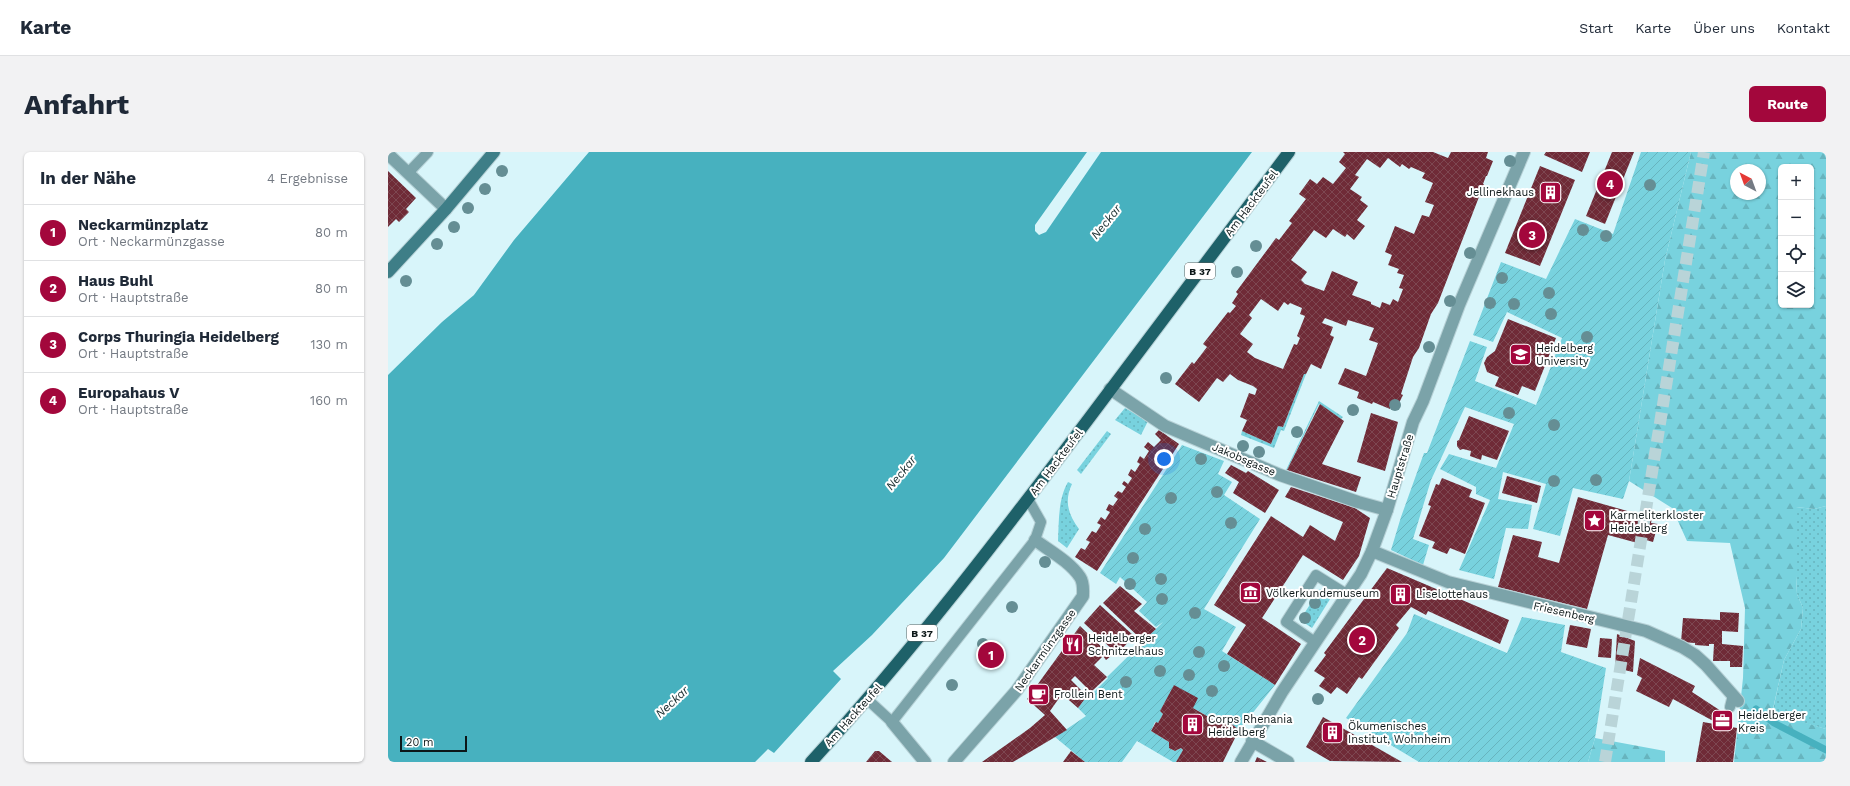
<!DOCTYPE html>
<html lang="de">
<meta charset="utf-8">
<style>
body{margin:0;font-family:"Work Sans",sans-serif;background:#f2f2f3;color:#1f2937}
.controls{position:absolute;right:12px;top:12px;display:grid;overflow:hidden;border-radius:6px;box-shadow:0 1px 3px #0004}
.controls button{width:36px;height:36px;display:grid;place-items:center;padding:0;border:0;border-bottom:1px solid #e0e1e3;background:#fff;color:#1f2937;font:20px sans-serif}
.compass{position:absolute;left:1342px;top:12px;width:36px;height:36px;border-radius:50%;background:#fff;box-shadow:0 1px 3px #0004;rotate:319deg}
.scale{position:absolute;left:12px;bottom:10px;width:67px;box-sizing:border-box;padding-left:4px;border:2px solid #0c1718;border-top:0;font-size:11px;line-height:14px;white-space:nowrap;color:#0c1718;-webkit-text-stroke:3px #fff;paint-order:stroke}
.you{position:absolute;left:776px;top:307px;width:14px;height:14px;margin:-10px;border:3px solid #fff;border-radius:50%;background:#1a73e8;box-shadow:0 0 0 6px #1a73e833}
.badge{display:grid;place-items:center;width:26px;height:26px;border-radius:50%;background:#a3073c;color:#fff;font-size:13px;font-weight:700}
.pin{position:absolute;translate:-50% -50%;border:2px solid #fff;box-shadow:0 1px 4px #0006}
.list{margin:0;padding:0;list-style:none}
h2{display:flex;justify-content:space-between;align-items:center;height:52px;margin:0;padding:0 16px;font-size:17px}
h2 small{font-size:13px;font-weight:400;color:#747a83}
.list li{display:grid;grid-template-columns:26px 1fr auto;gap:12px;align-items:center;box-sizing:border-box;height:56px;padding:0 16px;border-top:1px solid #e0e1e3}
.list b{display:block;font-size:15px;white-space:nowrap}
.list p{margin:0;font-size:13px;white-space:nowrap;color:#747a83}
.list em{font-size:13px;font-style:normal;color:#747a83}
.icon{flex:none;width:22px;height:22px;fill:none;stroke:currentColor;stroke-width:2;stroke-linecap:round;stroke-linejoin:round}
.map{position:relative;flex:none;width:1438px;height:610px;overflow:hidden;border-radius:6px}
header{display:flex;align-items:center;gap:24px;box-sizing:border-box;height:56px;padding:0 20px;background:#fff;border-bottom:1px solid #e0e1e3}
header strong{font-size:19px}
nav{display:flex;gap:22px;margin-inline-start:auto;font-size:14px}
.intro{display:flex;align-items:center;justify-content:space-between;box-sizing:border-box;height:96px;padding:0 24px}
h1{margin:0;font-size:28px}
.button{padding:10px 18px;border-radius:6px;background:#a3073c;color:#fff;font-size:14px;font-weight:700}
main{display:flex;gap:24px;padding:0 24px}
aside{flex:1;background:#fff;border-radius:6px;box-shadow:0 1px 3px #0004}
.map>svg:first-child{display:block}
.grass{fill:url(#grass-dots)}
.forest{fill:url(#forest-firs);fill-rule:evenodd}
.garden{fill:url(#garden-furrows)}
.water{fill:#47b1bf}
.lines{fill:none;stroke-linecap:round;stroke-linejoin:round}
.stream{stroke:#47b1bf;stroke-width:7}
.building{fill:url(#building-cross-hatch);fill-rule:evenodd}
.secondary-tunnel{stroke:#b9d4d8;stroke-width:12;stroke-dasharray:12 6;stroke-linecap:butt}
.lane-casing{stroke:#b7d1d6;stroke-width:12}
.street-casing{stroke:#b7d1d6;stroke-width:14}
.secondary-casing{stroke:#b7d1d6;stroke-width:14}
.primary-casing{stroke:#b7d1d6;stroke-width:14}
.lane{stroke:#7ba3a9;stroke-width:10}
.street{stroke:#7ba3a9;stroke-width:12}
.secondary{stroke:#3e7e87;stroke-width:12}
.primary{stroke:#1e6169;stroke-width:12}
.tree{fill:#658e94}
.labels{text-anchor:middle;stroke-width:4;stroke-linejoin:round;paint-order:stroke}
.shield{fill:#fff;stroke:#555d5d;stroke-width:1}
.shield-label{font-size:10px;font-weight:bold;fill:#0c1718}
.poi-label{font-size:11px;fill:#0c1718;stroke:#fff;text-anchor:start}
.street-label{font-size:11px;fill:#0c1718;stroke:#fff}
.water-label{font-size:12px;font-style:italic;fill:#192d2f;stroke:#fff}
</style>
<header>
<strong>Karte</strong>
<nav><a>Start</a><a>Karte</a><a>Über uns</a><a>Kontakt</a></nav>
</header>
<div class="intro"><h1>Anfahrt</h1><a class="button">Route</a></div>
<main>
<aside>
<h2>In der Nähe<small>4 Ergebnisse</small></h2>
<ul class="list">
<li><span class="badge">1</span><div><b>Neckarmünzplatz</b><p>Ort · Neckarmünzgasse</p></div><em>80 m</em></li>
<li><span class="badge">2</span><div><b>Haus Buhl</b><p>Ort · Hauptstraße</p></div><em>80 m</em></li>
<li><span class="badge">3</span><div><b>Corps Thuringia Heidelberg</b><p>Ort · Hauptstraße</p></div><em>130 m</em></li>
<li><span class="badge">4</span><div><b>Europahaus V</b><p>Ort · Hauptstraße</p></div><em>160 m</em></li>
</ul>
</aside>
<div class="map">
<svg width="1438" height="610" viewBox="0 0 1438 610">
<defs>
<pattern id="grass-dots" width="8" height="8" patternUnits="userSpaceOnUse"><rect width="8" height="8" fill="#78d2de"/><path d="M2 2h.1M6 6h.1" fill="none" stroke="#67b4be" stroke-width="1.8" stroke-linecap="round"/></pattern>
<pattern id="forest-firs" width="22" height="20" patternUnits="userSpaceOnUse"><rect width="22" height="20" fill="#78d2de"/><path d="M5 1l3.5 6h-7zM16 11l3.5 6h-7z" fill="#67b4be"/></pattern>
<pattern id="garden-furrows" width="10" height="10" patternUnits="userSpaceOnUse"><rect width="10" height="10" fill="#78d2de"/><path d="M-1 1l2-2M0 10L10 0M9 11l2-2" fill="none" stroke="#67b4be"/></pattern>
<pattern id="building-cross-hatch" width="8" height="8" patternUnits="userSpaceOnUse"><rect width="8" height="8" fill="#6f2b37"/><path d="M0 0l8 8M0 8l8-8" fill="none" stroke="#7d4751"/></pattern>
</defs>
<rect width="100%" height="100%" fill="#d8f5fa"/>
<!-- grass -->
<g class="grass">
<path d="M916,222H918L896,279L893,278L886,296L853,283L854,279L883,292L890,274L895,275Z"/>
<path d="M931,249L955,265L953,267L931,252L899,318H898Z"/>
<path d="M737,256L760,269L753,283L727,268Z"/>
<path d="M719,279L723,282L693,322L689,318Z"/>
<path d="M680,330L684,332C676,349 680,362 691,377L679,396L670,389C671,369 670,347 680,330Z"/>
<path d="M1438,354V577L1384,562L1396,508L1413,477L1415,456L1409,442L1408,424V355L1426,357Z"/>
<path d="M932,437L944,444L924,476L912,468Z"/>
</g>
<!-- forest -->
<g class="forest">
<path d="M1303,0H1438V354L1426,357L1408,355V424L1409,442L1415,456L1413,477L1396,508L1384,561L1438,577V610H1346L1355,526L1357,456L1342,391L1299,389L1284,356L1241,329L1277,108ZM1393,15H1423V153H1393ZM1348,18H1372V42H1348Z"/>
<path d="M1207,586L1277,599V610H1200Z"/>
</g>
<!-- garden -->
<g class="garden">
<path d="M1253,0H1303L1277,108L1241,329L1235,347L1185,336L1172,384L1145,377L1158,332L1115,320L1110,347L1144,353L1140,377L1118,376L1106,427L1071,418L1102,348L1088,342V335L1052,317L1061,302L1108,316L1126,272L1077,255L1043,328L1025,387L1041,393L1035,413L1003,398L1013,365L1036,301H1039L1082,189L1099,195L1087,229L1148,253L1174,186L1119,160L1105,190L1085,183L1113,110L1158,127L1187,67L1225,82Z"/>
<path d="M794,293L836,309L830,322L844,330L836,343L872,367L816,457L848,475L834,499L887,533L851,578L838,567L831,571L805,556L786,534L772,559L775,562L770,571L767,570L763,579L781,590V596L787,599L793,596L795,598L788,610H785L749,589L734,610H697L667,585L698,564L690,556L699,544L701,545L720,526L719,525L775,470L768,475L751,459L759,450L732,425L728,432L712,421Z"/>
<path d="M1026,462L1119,501L1134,465L1177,473L1173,500L1218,516L1207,586L1200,610H1031L958,566L1019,481Z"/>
</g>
<!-- water -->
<path class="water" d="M201,0H699L647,73V79L651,83L658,80L713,0H864L556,406L484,483L445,519L453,527L386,601L380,597L367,610H0V223L54,170L86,143L126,88Z"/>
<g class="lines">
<!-- stream -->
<path class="stream" d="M1368,557L1386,571L1438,598"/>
</g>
<!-- building -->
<g class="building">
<path d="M955,0H1045L1060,6L1063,0H1100L1098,6L1105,9L1099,24H1098L1095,32H1096L1050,151L1043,162L1031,196L1025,205L1013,242L1015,243L1011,251L1005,249L1002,257L985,250L984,252L969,246L971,240L950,232L957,216L978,224L990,191L981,188L986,176L960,168L958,174L937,166L934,171L945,175L942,183L946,185L933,217L923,212L918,222H916L895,275L890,274L883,292L854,279L859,268L852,265L861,241L867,243L869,237L865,234L850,228L842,222L835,230L829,226L811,250L787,232L804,210L806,212L819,195L815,192L840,160L842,161L848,154L844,151L850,142L848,140L888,86L891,88L904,71L901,69L918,47L911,42L922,27L929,32L935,25L945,32L958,16L951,10L957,2ZM1000,6L1012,15L1014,12L1021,17L1023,15L1037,21L1034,26L1045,31L1037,50L1046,53L1041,65L1034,63L1026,82L1007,74L997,100L1004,103L1000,113L1011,117L1009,121L1016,123L1011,136L1015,137L1010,150L1005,147L1002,153L994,150L992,156L983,152V150L964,143L970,130L944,119L936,139L917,132L913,128L919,120L903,108L926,78L938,86L945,77L957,85L959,82L966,88L977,74L969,68L980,54L972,48L974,45L962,37L971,25L967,23L979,7L992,16ZM873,147L890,159L896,150L900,153L902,151L914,156L912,162L917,164L909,184L912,186L909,193L906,192L895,217L867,206L859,200L865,192L852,182L864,166L861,163Z"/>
<path d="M1158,0H1202L1194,20L1156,3Z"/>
<path d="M1224,0H1246L1217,72L1198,64Z"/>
<path d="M1152,14L1187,28L1152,114L1117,101Z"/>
<path d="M0,19L28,46L18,57L21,60L11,70L8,67L0,75Z"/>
<path d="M1120,167L1168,186L1147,239L1134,234L1130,243L1107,234L1111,225L1099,220L1096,211L1099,205L1107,199Z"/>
<path d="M932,252L956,269L934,312L973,325L968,340L899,318Z"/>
<path d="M983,261L1010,270L997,319L969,310Z"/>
<path d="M1081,264L1121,279L1109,308L1094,303L1093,308L1082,304L1083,299L1075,297L1072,298L1069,294V289L1071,288Z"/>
<path d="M771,278L791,292L709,419L687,405L693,396L697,398L702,390L698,388L704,379L708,381L713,373L709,371L713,365L717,368L722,360L718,358L721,352L725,354L730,347L726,344L730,339L734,341L738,335L734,332L736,329L740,332L744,326L740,323L743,317L747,320L752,312L749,310L752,304L756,307L761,299L756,295L760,290L766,295L773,288L767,282Z"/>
<path d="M843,313L858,321L860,319L891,338L877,361L845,341L851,330L837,321Z"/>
<path d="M1119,324L1153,334L1149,351L1114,341Z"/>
<path d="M1054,326L1084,338L1081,345L1097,351L1077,402L1062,396L1059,402L1044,396L1047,390L1031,384L1043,354L1040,353L1048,332L1051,333Z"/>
<path d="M903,335L967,356L982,366L971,404L955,428L915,403L874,466L913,492L887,533L839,502L858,473L826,453L883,364L915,385L922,373L947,389L955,370L897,345Z"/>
<path d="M1190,345L1264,366L1263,371L1270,372L1265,390L1258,388L1257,393L1220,383L1199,457L1110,435L1125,383L1154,390L1150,405L1171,411Z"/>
<path d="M999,416L1121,468L1112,492L1040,459L1038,463L1023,455L1008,473L1011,476L974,527L971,525L959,542L949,535L943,542L931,534L937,526L926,519L938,503L936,501Z"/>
<path d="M732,434L754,452L746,459L768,477L755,489L715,451Z"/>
<path d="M712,453L746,484L729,502L696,471Z"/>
<path d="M1332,460L1351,461L1350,480L1334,479V492L1355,494L1354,515H1342V509H1325L1326,492H1321V494L1307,493V491L1293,490L1295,466L1332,468Z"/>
<path d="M1182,473L1203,477L1199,496L1178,492Z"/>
<path d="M692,474L723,504L718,508L715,504L706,513L719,525L703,540L687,524L683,528L699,544L690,556L674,542L662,559L679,578L625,610H594L642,576L657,563L639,547Z"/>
<path d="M1229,482L1247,489L1245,520L1227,516Z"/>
<path d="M1212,486L1224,487L1223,506L1210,505Z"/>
<path d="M1252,506L1307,534L1304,540L1333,559L1327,570L1285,547L1281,555L1248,539L1254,526L1249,523Z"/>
<path d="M786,533L810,546L805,556L831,571L838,567L851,578L835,610H788L795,598L793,596L787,599L781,596V590L763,579L768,570L770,571L775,562L772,559Z"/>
<path d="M935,565L1014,610L942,609L918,595Z"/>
<path d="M1315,570L1349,576L1345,610H1308Z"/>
<path d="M487,599H491L504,610H478Z"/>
<path d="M683,599L697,610H675Z"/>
<path d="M869,605L879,610H867Z"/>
</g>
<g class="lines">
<!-- secondary-tunnel -->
<path class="secondary-tunnel" d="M1217,610L1316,0"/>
<defs>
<g id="lane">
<path d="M20,21L40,0"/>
<path d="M927,490L898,470L928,423L960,443"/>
<path d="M480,548L504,570L647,388L653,370L640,347"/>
<path d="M1342,555L1345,543"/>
</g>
<g id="street">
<path d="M0,2L58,57"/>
<path d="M722,237L777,274L892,323L970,350L999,358"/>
<path d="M984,399L1060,430L1258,479L1294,495L1307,503L1318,513L1350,549"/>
<path d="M504,570L537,610"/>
<path d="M864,589L900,610"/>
<path d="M566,610L629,538L695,444C695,438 696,431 692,425C682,410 662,399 647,388"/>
<path d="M853,610L894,540L973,422L984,399L999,358L1025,270L1035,249L1071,153L1136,0"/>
</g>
<path id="secondary" d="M0,120L58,57L106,0"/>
<path id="primary" d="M423,610C523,501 613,383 702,265C768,176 835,89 901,0"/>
</defs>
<!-- lane casing -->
<use href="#lane" class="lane-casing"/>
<!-- street casing -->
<use href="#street" class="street-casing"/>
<!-- secondary casing -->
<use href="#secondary" class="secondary-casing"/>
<!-- primary casing -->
<use href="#primary" class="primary-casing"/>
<!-- lane -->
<use href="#lane" class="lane"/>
<!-- street -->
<use href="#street" class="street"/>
<!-- secondary -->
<use href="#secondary" class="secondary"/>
<!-- primary -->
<use href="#primary" class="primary"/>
</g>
<!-- trees -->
<g class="tree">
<circle cx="1122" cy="9" r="6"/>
<circle cx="114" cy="19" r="6"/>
<circle cx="1262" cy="33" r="6"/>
<circle cx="97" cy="37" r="6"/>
<circle cx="80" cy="56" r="6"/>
<circle cx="66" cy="75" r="6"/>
<circle cx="1195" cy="78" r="6"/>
<circle cx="1218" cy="84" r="6"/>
<circle cx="49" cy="92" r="6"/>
<circle cx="868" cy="94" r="6"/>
<circle cx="1082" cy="101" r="6"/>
<circle cx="849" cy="120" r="6"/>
<circle cx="1114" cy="126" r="6"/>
<circle cx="18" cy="129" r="6"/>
<circle cx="1161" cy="141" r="6"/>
<circle cx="1062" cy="149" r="6"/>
<circle cx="1102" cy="151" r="6"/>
<circle cx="1126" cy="152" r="6"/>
<circle cx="1163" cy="162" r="6"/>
<circle cx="1199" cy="185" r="6"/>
<circle cx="1041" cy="195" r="6"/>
<circle cx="778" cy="226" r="6"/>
<circle cx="1007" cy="253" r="6"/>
<circle cx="965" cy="258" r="6"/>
<circle cx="1121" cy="261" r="6"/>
<circle cx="1166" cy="273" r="6"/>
<circle cx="909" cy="280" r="6"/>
<circle cx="855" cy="294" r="6"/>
<circle cx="871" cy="300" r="6"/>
<circle cx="813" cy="307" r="6"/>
<circle cx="1208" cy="328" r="6"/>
<circle cx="1166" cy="329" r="6"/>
<circle cx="829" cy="340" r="6"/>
<circle cx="783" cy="346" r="6"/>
<circle cx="843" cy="371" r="6"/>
<circle cx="757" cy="377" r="6"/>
<circle cx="745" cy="406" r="6"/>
<circle cx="657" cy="410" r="6"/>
<circle cx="773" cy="427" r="6"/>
<circle cx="742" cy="432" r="6"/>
<circle cx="774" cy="447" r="6"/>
<circle cx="927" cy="451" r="6"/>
<circle cx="624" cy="455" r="6"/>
<circle cx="807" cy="461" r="6"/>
<circle cx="917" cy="466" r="6"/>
<circle cx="595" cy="492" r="6"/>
<circle cx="811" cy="500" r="6"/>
<circle cx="836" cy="514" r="6"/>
<circle cx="772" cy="519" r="6"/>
<circle cx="801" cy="523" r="6"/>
<circle cx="738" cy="530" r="6"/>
<circle cx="564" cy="533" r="6"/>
<circle cx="824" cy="539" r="6"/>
<circle cx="930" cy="547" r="6"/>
</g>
<!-- icons -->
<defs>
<symbol id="building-square" viewBox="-11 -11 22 22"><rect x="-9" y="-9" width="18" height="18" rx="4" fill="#a3073c" stroke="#fff"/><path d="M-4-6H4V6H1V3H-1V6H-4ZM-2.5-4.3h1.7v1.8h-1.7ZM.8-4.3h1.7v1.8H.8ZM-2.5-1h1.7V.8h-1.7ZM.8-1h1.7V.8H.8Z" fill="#fff"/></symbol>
<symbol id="university-square" viewBox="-11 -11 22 22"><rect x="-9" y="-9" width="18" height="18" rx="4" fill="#a3073c" stroke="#fff"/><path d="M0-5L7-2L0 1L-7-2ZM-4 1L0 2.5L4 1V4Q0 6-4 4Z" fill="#fff"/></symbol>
<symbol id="sight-square" viewBox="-11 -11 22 22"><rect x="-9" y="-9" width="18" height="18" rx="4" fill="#a3073c" stroke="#fff"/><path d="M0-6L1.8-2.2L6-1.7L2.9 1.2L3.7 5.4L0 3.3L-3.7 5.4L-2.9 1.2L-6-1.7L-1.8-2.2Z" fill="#fff"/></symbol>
<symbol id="museum-square" viewBox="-11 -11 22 22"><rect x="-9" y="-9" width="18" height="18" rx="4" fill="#a3073c" stroke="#fff"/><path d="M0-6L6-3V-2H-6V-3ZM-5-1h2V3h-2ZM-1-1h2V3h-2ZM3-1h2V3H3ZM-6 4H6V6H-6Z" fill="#fff"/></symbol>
<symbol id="restaurant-square" viewBox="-11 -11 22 22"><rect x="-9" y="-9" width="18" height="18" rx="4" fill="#a3073c" stroke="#fff"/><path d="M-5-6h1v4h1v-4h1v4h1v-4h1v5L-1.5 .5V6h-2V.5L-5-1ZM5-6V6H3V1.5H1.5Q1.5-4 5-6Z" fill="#fff"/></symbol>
<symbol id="cafe-square" viewBox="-11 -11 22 22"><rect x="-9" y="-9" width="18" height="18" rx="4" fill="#a3073c" stroke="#fff"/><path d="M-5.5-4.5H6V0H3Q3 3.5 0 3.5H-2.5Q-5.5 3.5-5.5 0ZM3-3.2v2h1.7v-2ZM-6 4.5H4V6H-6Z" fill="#fff"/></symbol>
<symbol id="office-square" viewBox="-11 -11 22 22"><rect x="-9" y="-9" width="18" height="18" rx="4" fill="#a3073c" stroke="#fff"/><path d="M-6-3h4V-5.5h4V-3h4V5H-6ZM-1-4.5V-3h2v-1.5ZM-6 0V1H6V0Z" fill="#fff"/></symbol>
</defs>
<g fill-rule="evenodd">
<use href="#building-square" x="1150" y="28" width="25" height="25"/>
<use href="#university-square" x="1120" y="190" width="25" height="25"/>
<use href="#sight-square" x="1194" y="356" width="25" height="25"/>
<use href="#museum-square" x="850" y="428" width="25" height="25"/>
<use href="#building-square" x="1000" y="430" width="25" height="25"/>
<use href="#restaurant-square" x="672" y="480" width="25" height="25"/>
<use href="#cafe-square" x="638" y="530" width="25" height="25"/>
<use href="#office-square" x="1322" y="556" width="25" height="25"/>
<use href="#building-square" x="792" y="560" width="25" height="25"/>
<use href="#building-square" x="932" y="568" width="25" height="25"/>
</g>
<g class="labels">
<!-- shield labels -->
<g class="shield">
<rect x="797" y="111" width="30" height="16" rx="3"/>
<rect x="519" y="473" width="30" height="16" rx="3"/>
</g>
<g class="shield-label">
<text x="812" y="123">B 37</text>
<text x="534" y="485">B 37</text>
</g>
<!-- poi labels -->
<g class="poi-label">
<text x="1146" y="44" text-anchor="end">Jellinekhaus</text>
<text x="1148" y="200">Heidelberg<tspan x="1148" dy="13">University</tspan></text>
<text x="1222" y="367">Karmeliterkloster<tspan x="1222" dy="13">Heidelberg</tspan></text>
<text x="878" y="445">Völkerkundemuseum</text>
<text x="1028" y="446">Liselottehaus</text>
<text x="700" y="490">Heidelberger<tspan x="700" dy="13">Schnitzelhaus</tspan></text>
<text x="666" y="546">Frollein Bent</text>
<text x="1350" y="567">Heidelberger<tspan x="1350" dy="13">Kreis</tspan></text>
<text x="820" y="571">Corps Rhenania<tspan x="820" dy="13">Heidelberg</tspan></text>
<text x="960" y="578">Ökumenisches<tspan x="960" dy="13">Institut, Wohnheim</tspan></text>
</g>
<!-- street labels -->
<g class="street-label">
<text transform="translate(863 51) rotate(-53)" y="4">Am Hackteufel</text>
<text transform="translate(856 307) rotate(23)" y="4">Jakobsgasse</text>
<text transform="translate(668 310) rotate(-53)" y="4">Am Hackteufel</text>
<text transform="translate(1012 314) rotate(-73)" y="4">Hauptstraße</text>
<text transform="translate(1176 460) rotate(13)" y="4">Friesenberg</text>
<text transform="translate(657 498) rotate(-55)" y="4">Neckarmünzgasse</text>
<text transform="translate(465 563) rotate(-48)" y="4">Am Hackteufel</text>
</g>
<!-- water labels -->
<g class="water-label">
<text transform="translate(718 70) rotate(-51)" y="4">Neckar</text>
<text transform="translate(513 321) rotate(-51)" y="4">Neckar</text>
<text transform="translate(284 550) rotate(-43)" y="4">Neckar</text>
</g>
</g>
</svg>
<div class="controls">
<button>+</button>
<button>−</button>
<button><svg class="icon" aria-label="locate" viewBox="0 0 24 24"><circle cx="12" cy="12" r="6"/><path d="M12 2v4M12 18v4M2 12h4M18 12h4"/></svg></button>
<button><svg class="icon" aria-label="layers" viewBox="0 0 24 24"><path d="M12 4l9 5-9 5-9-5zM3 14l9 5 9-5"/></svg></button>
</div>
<svg class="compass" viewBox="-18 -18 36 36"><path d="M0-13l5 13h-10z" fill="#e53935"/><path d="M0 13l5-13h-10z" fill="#747a83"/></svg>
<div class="scale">20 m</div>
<div class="you"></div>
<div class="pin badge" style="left:603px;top:503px">1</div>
<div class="pin badge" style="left:974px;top:488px">2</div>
<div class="pin badge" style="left:1144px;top:83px">3</div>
<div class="pin badge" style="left:1222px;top:32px">4</div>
</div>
</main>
